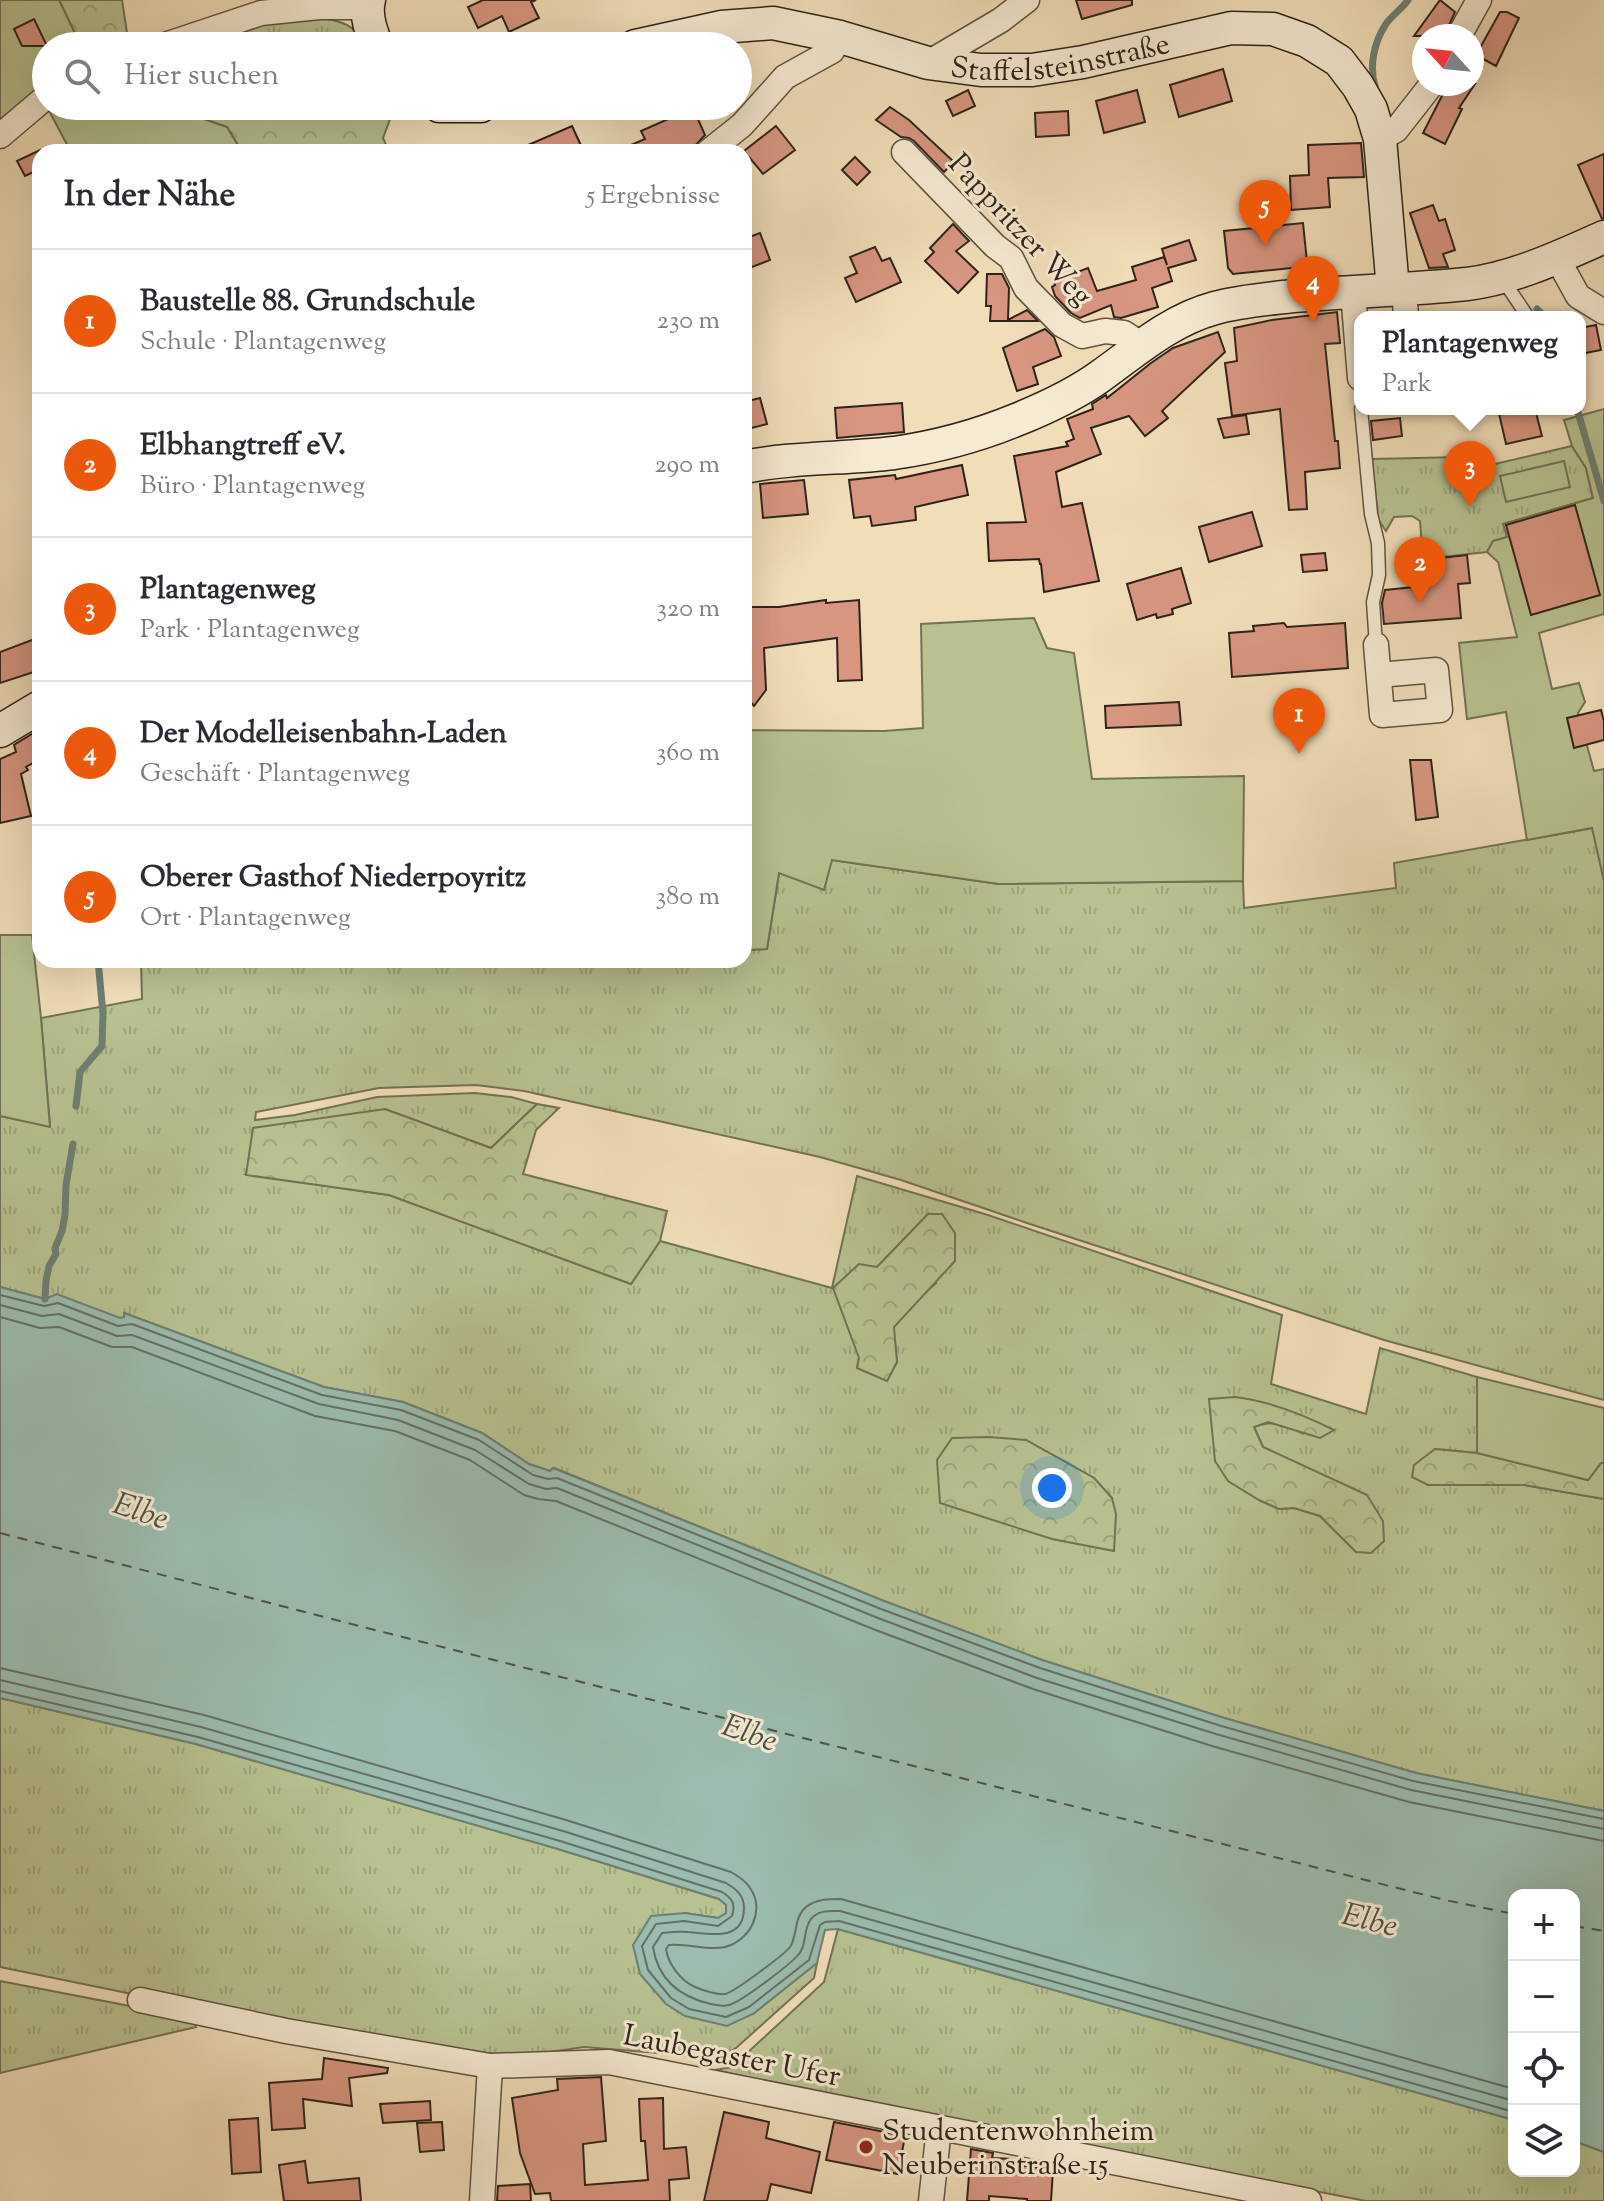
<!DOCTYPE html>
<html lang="de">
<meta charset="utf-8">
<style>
body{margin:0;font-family:"Sorts Mill Goudy",serif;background:#f2f2f3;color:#2b2b33}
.controls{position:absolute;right:24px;bottom:24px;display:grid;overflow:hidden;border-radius:16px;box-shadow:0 8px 32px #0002}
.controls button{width:72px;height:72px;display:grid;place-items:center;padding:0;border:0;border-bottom:2px solid #e1e1e2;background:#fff;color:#2b2b33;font:40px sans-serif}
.compass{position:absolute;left:1412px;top:24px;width:72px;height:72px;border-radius:50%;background:#fff;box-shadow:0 8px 32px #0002;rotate:297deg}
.you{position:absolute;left:1052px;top:1488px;width:28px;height:28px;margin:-20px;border:6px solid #fff;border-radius:50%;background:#1a73e8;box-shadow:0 0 0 12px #1a73e833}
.badge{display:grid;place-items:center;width:52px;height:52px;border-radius:50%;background:#ea580c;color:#fff;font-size:26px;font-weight:700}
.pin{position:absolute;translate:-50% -66px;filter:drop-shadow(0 2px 4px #0008)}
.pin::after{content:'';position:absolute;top:42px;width:28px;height:24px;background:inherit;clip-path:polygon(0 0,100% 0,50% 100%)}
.popup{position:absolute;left:1354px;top:311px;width:232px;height:104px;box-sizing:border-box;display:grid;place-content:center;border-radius:16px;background:#fff;filter:drop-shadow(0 2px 6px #0005);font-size:26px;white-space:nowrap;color:#7c7c81}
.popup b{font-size:30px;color:#2b2b33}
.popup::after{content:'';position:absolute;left:50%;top:100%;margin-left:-16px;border:16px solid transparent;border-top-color:#fff}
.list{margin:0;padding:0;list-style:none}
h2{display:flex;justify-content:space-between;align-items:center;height:104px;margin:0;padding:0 32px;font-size:34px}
h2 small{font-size:26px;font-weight:400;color:#7c7c81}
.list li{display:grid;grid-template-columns:52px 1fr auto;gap:24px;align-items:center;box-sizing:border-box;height:144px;padding:0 32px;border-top:2px solid #e1e1e2}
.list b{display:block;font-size:30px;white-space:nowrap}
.list p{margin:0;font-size:26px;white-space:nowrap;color:#7c7c81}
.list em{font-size:26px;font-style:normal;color:#7c7c81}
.icon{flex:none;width:44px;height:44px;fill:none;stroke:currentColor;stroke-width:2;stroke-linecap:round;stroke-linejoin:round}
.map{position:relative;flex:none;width:1604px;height:2201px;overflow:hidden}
.search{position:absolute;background:#fff;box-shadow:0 8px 32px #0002;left:32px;top:32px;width:720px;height:88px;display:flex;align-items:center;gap:20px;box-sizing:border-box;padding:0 28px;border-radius:44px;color:#7c7c81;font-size:30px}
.panel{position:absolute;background:#fff;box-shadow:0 8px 32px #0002;left:32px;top:144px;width:720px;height:824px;border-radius:24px}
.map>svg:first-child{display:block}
.grass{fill:url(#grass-tufts);stroke:#737256;stroke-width:2;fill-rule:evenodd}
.forest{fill:url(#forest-crowns);stroke:#737256;stroke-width:2}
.garden{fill:#b8c291;stroke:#737256;stroke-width:2}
.water{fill:#9bbcae;stroke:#6f7f74;stroke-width:2}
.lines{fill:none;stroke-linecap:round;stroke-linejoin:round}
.shore{stroke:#647065;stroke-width:2}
.stream{stroke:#6f7f74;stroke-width:7}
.ferry{stroke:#4f5148;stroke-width:2;stroke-dasharray:10 8;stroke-linecap:butt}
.building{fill:#d89681;stroke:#2e231c;stroke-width:2}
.lane-casing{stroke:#5f5243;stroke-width:15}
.street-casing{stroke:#5f5243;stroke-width:27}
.secondary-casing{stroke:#2e231c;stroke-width:35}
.lane{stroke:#f6ead2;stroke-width:12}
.street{stroke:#f6ead2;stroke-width:24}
.secondary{stroke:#f6ead2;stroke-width:32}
.poi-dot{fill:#8f2418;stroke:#f6ead2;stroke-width:3}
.labels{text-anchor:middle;stroke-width:6;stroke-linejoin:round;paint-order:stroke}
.street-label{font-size:30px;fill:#2e231c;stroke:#f6ead2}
.poi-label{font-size:30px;fill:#2e231c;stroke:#f6ead2;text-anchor:start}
.water-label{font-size:32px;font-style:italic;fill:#4f5148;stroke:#f6ead2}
</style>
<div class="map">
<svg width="1604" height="2201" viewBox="0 0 1604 2201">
<defs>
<pattern id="grass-tufts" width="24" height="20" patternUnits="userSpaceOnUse" patternTransform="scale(2)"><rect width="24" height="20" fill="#b8c291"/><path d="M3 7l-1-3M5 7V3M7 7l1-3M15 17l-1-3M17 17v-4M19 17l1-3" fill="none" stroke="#9ea67c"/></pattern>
<pattern id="forest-crowns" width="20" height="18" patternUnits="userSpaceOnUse" patternTransform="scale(2)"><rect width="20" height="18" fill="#b8c291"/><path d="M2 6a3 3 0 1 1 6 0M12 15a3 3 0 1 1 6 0" fill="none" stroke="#9ea67c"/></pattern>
</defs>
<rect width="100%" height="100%" fill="#f1deb9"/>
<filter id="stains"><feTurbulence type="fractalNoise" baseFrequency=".0025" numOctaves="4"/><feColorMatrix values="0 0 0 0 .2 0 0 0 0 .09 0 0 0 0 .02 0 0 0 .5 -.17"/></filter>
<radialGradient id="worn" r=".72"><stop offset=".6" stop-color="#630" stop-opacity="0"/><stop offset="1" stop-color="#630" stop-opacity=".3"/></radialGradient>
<!-- grass -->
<g class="grass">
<path d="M314,16C339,21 354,22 366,46H245L230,31L262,20Z"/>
<path d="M1572,446L1586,468L1593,498L1504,524L1507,537L1493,541L1487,552L1423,559L1420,521L1412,516L1394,517L1386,531L1378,519L1372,459L1463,457L1478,468Z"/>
<path d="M1593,828L1604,881V1400L1384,1340L1027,1223L901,1180L820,1157L524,1091L476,1085L379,1088L256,1112L255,1120L295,1115L377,1097L475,1093L511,1097L537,1104L491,1148L385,1109L246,1174L389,1195L631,1284L660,1241L832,1288L857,1176L988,1215L1282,1315L1271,1384L1366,1414L1380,1348L1477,1377V1453L1435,1449L1428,1485H1524L1604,1499V1811L1416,1773L1221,1717L1042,1660L884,1601L554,1468L550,1471L529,1464L482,1433L403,1402L324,1387L124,1313V1318H120L50,1297L45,1299L0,1287V1116L50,1126L41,1018L142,999L141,960H744V950L767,949L779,873L832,860L999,884L1243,881L1244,908L1396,888L1394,863ZM928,1214L936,1283L914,1303L893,1327L897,1362L887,1381L857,1368L877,1267ZM1235,1397L1304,1434C1284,1425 1276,1419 1254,1427L1263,1447L1367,1495L1356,1552L1320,1516L1294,1508L1279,1509L1259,1500ZM1026,1440L1094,1478L1112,1498L1114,1550L1052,1539Z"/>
<path d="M0,1698L196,1744L558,1849L719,1899L726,1904V1913L718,1918L685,1913L753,2014L817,1963L814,1978L736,2048L720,2058L584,2047L536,2054H489L230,2014L0,1967Z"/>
<path d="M838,1929L1514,2120V2171H1574V2141L1604,2152V2201H1366L935,2117L715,2070L732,2067L824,1982Z"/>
<path d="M0,1981L192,2018L196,2027L0,2073Z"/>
</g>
<!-- forest -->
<g class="forest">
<path d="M59,0H122L129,46H81Z"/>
<path d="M138,106H395L383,138L389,152H242L227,127L180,111Z"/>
<path d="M537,1104L559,1108L536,1130L523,1174L667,1211L660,1241L631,1284L389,1195L246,1175L253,1128L385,1109L491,1148Z"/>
<path d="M928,1214H942L955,1233V1261L894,1327L897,1362L887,1381L857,1368L859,1358L833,1288L859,1264L877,1267Z"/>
<path d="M1235,1397C1270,1401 1302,1414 1334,1430L1320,1438L1268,1422L1254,1427L1263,1447L1367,1495L1383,1521L1384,1541L1371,1553L1356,1552L1320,1516L1294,1508L1279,1509L1259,1500L1228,1481L1215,1461L1209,1399Z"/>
<path d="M988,1437L1026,1440L1094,1478L1112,1498L1116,1514L1114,1551L1052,1539L940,1503L937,1460L952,1438Z"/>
<path d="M1435,1449L1477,1453L1588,1480L1601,1463H1604V1499L1524,1485H1428L1412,1477L1414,1465Z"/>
</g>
<!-- garden -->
<g class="garden">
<path d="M0,0H59L81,46H46V91L0,129Z"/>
<path d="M138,106L180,111L227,127L242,152H71L47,107Z"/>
<path d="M1604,409V614L1539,633L1552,689L1579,683L1585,702L1578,713L1594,771L1604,769V881L1592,828L1527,840L1506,712L1467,719L1459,643L1517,637L1498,562L1487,552L1493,541L1507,537L1503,524L1593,498L1586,468L1572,446L1564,420Z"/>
<path d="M1564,461L1570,487L1506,502L1500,476Z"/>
<path d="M1034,618L1047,648L1074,653L1092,779L1244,776L1243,881L999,884L832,860L824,890L779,873L767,949L744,950V730L884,731L923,728L921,624Z"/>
<path d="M0,935H32L41,1018L50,1127L0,1116Z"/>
<path d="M1477,1377L1604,1408V1463H1601L1588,1480L1477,1453Z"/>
</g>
<!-- water -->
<path class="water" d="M0,1287L45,1299L57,1294L120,1318L124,1317V1313L324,1387L403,1402L482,1433L529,1464L550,1471L553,1468L884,1601L1042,1660L1221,1717L1416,1773L1604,1811V2152L1574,2141V1895H1514V2120L838,1929L825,1930L817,1963L753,2014L727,2026L685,2016L666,2004L640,1974L633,1945L651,1916L685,1913L718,1918L726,1913V1905L719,1899L558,1849L196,1744L0,1698Z"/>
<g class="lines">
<!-- shore -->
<g class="shore">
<path d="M0,1295L44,1306L58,1303L118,1326L132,1324L322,1395L401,1410L479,1440L533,1475L548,1479L557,1478L881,1609L1040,1668L1218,1725L1413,1781L1604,1819"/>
<path d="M0,1305L42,1316L59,1314L117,1336L132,1335L319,1404L398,1420L475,1450L529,1484L546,1489L557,1488L878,1618L1037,1678L1216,1734L1411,1790L1604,1829"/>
<path d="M0,1317L40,1328L59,1327L112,1347H132L315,1416L395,1431L470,1460L524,1495L538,1499L556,1501L873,1629L1033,1689L1212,1746L1409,1802L1604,1841"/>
<path d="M0,1668L204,1715L566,1820L731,1872C738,1876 746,1881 750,1888C766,1910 750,1941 725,1947C708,1951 688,1943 669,1945L666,1949C668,1964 681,1981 695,1987C702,1990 717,1995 725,1994C733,1993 785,1954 790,1947C798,1935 793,1918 806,1907C816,1899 829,1899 841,1899L1514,2089"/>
<path d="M0,1680L201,1727L563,1831L726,1883C736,1889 744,1895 744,1908C744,1942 710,1934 688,1932C680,1931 671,1932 662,1933L653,1947C658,1980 680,1997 711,2004C717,2005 723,2007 729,2005C741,2002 791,1964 799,1954C807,1945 803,1929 811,1919C818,1910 830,1911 840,1911L1514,2101"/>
<path d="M0,1691L198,1737L560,1841L722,1892C732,1898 736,1904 732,1916L718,1926L684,1921L656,1924L642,1946L648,1970L671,1998L689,2009L726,2017L749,2007L809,1960L820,1925L825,1922L839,1921L1514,2112"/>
</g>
<!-- stream -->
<g class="stream">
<path d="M1375,86C1369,66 1374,42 1386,24C1392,15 1402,9 1408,0"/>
<path d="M1537,309L1545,317"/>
<path d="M1577,409L1604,501"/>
<path d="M76,1106L80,1072L102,1046L103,1014L98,960"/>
<path d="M45,1299L46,1281L49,1266L56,1254L55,1248L62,1231L65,1215L66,1185L73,1144"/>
</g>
<!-- ferry -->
<g class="ferry">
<path d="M0,1533L363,1627L1445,1900L1514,1914"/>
<path d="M1574,1926L1604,1931"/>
</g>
</g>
<!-- building -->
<g class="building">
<path d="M483,0H536L531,2L539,18L509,32L502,16L478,28L468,7Z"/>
<path d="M1076,0H1132V5L1082,19Z"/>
<path d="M1440,0L1455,12L1444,36H1414Z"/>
<path d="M1500,12H1507L1519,18L1496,66L1476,55Z"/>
<path d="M34,19L47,46H22L14,29Z"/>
<path d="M1223,69L1232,101L1179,117L1170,85Z"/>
<path d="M1448,84H1475L1459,108L1462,109L1445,144L1423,133Z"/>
<path d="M968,90L975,106L953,116L946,101Z"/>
<path d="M1137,90L1145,122L1104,133L1096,101Z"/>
<path d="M890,107L909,120L954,162L944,172L914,141L909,138L901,137L876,120Z"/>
<path d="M693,108L705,135L694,147L682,152H615L645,139L641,131Z"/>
<path d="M1068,111L1069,135L1036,137L1035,113Z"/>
<path d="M572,126L584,152H512Z"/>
<path d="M776,126L795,150L763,174L744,151Z"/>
<path d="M1361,143L1364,177L1328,178L1330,207L1291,210L1290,176L1309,175L1308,145Z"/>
<path d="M40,150V169L25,176L17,161Z"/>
<path d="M1604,154V218L1602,219L1578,165Z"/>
<path d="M855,157L870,172L857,185L842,170Z"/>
<path d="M1433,205L1439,221L1445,219L1455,250L1443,254L1448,267L1429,268L1410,213Z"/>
<path d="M1303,223L1307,262L1301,267L1233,274L1228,268L1224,231Z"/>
<path d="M953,224L969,241L956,251L978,272L958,293L925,261L934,252L930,248Z"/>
<path d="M760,233L770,260L744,270V239Z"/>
<path d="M1189,240L1196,260L1168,268L1172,281L1152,288L1158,307L1121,318L1114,317L1111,305L1080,318L1071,313L1055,296L1052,287L1055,285L1054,281L1088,268L1097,291L1136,280L1132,267L1164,257L1167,265L1162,249Z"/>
<path d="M875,247L882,261L890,258L901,282L856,302L845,278L857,273L850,257Z"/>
<path d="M987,274H1002L1009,288L1008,320L1027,310L1038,321H990L991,306H986Z"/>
<path d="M1337,312L1340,343L1325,344L1335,441H1338L1340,468L1305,472L1307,509L1289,510L1280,409L1232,416L1225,363L1237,361L1234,328L1272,320Z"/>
<path d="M1596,325L1601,350L1580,354V328Z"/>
<path d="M1045,329L1054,337L1061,356L1033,367L1038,384L1017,391L1003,348Z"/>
<path d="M1218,332L1225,352L1162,411L1168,418L1145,436L1129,416L1091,428L1101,454L1056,472L1062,507L1082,503L1099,581L1044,592L1041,564H1040L1039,559L989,561L987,523L1026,522L1014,456L1068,446L1066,442L1074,439L1067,419L1093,409L1092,404L1106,395L1107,398L1151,363L1173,348Z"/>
<path d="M760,398L767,424L744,430V402Z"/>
<path d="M902,403L904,432L837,438L835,408Z"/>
<path d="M1498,409H1535L1542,436L1506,444Z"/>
<path d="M1246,415L1249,434L1224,438L1218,419Z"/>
<path d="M1400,418L1402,436L1373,440L1371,421Z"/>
<path d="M962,465L968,495L915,507L916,520L872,526L870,516L854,518L849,480L895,475L896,479Z"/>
<path d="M804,480L808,514L763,518L760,484Z"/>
<path d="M1575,505L1600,595L1531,615L1506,525Z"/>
<path d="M1252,512L1262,546L1209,562L1199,527Z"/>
<path d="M1325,553L1327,570L1303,572L1301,555Z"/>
<path d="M1467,555L1470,583L1458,584L1461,618L1384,624L1382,603L1385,590L1414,587L1413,578L1425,577L1423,560Z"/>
<path d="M1181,568L1191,603L1172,609L1173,614L1157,618L1156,614L1137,620L1127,584Z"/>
<path d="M826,600V603L859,600L862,680L838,681L837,638L764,648L766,690L754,706L744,694V607H779Z"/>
<path d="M1284,623L1287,627L1345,623L1348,668L1232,677L1229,633L1254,631L1253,626Z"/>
<path d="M40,637V670L0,683V652Z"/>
<path d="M1179,702L1181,725L1106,728L1105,706Z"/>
<path d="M1601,710L1604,721V740L1574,748L1567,718Z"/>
<path d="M40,729V759L26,767L28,770L21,774L31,816L0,823V759L16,752L14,745Z"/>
<path d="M1410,760H1431L1438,817L1416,820Z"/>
<path d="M324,2058L388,2068L387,2073L349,2078L352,2106L303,2099L305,2128L272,2130L269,2083L322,2079Z"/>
<path d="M601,2077L606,2141L583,2144L585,2185L648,2180L645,2141H641L639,2099L663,2098L664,2149L686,2147L689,2178L669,2180L670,2201H551L550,2193L535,2194L520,2153L512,2098L558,2090L557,2079Z"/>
<path d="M430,2101L431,2120L383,2123L380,2104Z"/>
<path d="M724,2112L769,2122L766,2138L820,2152L811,2193L771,2184L767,2201H704Z"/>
<path d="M258,2118L261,2172L232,2174L229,2120Z"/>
<path d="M442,2122L444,2150L420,2152L417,2123Z"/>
<path d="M834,2122L905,2136L898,2174L826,2160Z"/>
<path d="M971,2149L993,2153L992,2158L1012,2159V2164L1053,2170L1051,2201H1027V2199L989,2196V2201H967Z"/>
<path d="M305,2161L308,2183L359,2178L361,2201H284L279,2165Z"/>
<path d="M530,2184L531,2201H497L498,2186Z"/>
</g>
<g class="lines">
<defs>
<g id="lane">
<path d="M1503,280L1528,317"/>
<path d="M1361,409L1371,514L1378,543L1379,575L1373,602L1376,645"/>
</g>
<g id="street">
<path d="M1459,36L1479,0"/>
<path d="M162,46L261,13L319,7H367"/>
<path d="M928,63L1001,20L1027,0"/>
<path d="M0,136L46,97"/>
<path d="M1380,139L1396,130L1432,84"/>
<path d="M708,152L742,125L785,77L832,51L840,37"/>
<path d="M904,152L995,246L1011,258L1026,288L1062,325L1082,336L1105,331L1124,333L1142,345"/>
<path d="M1557,258L1578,296L1604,312"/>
<path d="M1404,289L1406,317"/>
<path d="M1353,292L1360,378"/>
<path d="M1376,645C1378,668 1380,691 1382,715L1440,710L1436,670L1379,675"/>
<path d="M140,2000L286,2031L490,2066L609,2062L1309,2201"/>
<path d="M482,2201L490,2066"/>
<path d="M931,2201L939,2128"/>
</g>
<g id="secondary">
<path d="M369,0C365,15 371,32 377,46"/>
<path id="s1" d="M635,46L721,27L773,23L840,37L928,63L981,70H1032L1083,62L1231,28L1273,29L1307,41L1339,61L1358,86L1371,109L1380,139L1393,289"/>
<path d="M439,106H481"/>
<path d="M744,467C793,457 844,459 894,453C936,447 977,436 1016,420C1046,408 1076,394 1102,375C1138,349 1171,320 1215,308C1240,301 1267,299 1293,296C1351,291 1409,290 1467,284C1515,278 1561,256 1604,237"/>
<path d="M0,731L40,707"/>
</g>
</defs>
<!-- lane casing -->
<use href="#lane" class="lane-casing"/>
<!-- street casing -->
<use href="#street" class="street-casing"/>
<!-- secondary casing -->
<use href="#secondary" class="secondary-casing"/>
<!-- lane -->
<use href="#lane" class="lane"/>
<!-- street -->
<use href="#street" class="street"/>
<!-- secondary -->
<use href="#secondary" class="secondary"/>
</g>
<!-- markers -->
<circle class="poi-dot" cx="866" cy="2147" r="8"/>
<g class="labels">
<!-- street labels -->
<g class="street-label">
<text dy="10" stroke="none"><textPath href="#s1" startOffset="434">Staffelsteinstraße</textPath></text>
<text transform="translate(1021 229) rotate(47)" y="10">Pappritzer Weg</text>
<text transform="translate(732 2055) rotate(11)" y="10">Laubegaster Ufer</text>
</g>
<!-- poi labels -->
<g class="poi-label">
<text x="882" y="2140">Studentenwohnheim<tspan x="882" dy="34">Neuberinstraße 15</tspan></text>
</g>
<!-- water labels -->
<g class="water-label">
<text transform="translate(141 1510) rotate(18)" y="11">Elbe</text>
<text transform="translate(750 1732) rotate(19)" y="11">Elbe</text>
<text transform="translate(1370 1919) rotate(14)" y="11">Elbe</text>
</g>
</g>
<rect width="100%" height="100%" filter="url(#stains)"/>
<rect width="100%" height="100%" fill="url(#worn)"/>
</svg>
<div class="controls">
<button>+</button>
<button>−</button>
<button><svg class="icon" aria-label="locate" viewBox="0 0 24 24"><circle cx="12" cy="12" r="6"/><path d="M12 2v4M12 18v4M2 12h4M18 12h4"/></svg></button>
<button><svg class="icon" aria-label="layers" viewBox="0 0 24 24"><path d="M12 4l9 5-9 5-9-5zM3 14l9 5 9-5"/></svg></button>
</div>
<svg class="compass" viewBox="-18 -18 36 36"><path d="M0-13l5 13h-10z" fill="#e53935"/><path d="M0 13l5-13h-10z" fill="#7c7c81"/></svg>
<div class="you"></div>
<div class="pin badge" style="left:1299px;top:754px">1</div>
<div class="pin badge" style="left:1420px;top:603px">2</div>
<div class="pin badge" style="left:1470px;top:507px">3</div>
<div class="popup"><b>Plantagenweg</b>Park</div>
<div class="pin badge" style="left:1313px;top:322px">4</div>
<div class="pin badge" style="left:1265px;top:246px">5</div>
<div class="search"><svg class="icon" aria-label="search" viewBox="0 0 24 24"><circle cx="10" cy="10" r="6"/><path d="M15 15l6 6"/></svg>Hier suchen</div>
<section class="panel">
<h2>In der Nähe<small>5 Ergebnisse</small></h2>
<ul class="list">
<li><span class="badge">1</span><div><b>Baustelle 88. Grundschule</b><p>Schule · Plantagenweg</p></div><em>230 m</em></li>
<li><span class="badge">2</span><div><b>Elbhangtreff eV.</b><p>Büro · Plantagenweg</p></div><em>290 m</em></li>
<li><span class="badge">3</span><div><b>Plantagenweg</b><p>Park · Plantagenweg</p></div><em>320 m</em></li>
<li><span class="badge">4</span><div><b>Der Modelleisenbahn-Laden</b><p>Geschäft · Plantagenweg</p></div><em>360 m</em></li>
<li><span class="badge">5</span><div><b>Oberer Gasthof Niederpoyritz</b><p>Ort · Plantagenweg</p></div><em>380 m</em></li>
</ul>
</section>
</div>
